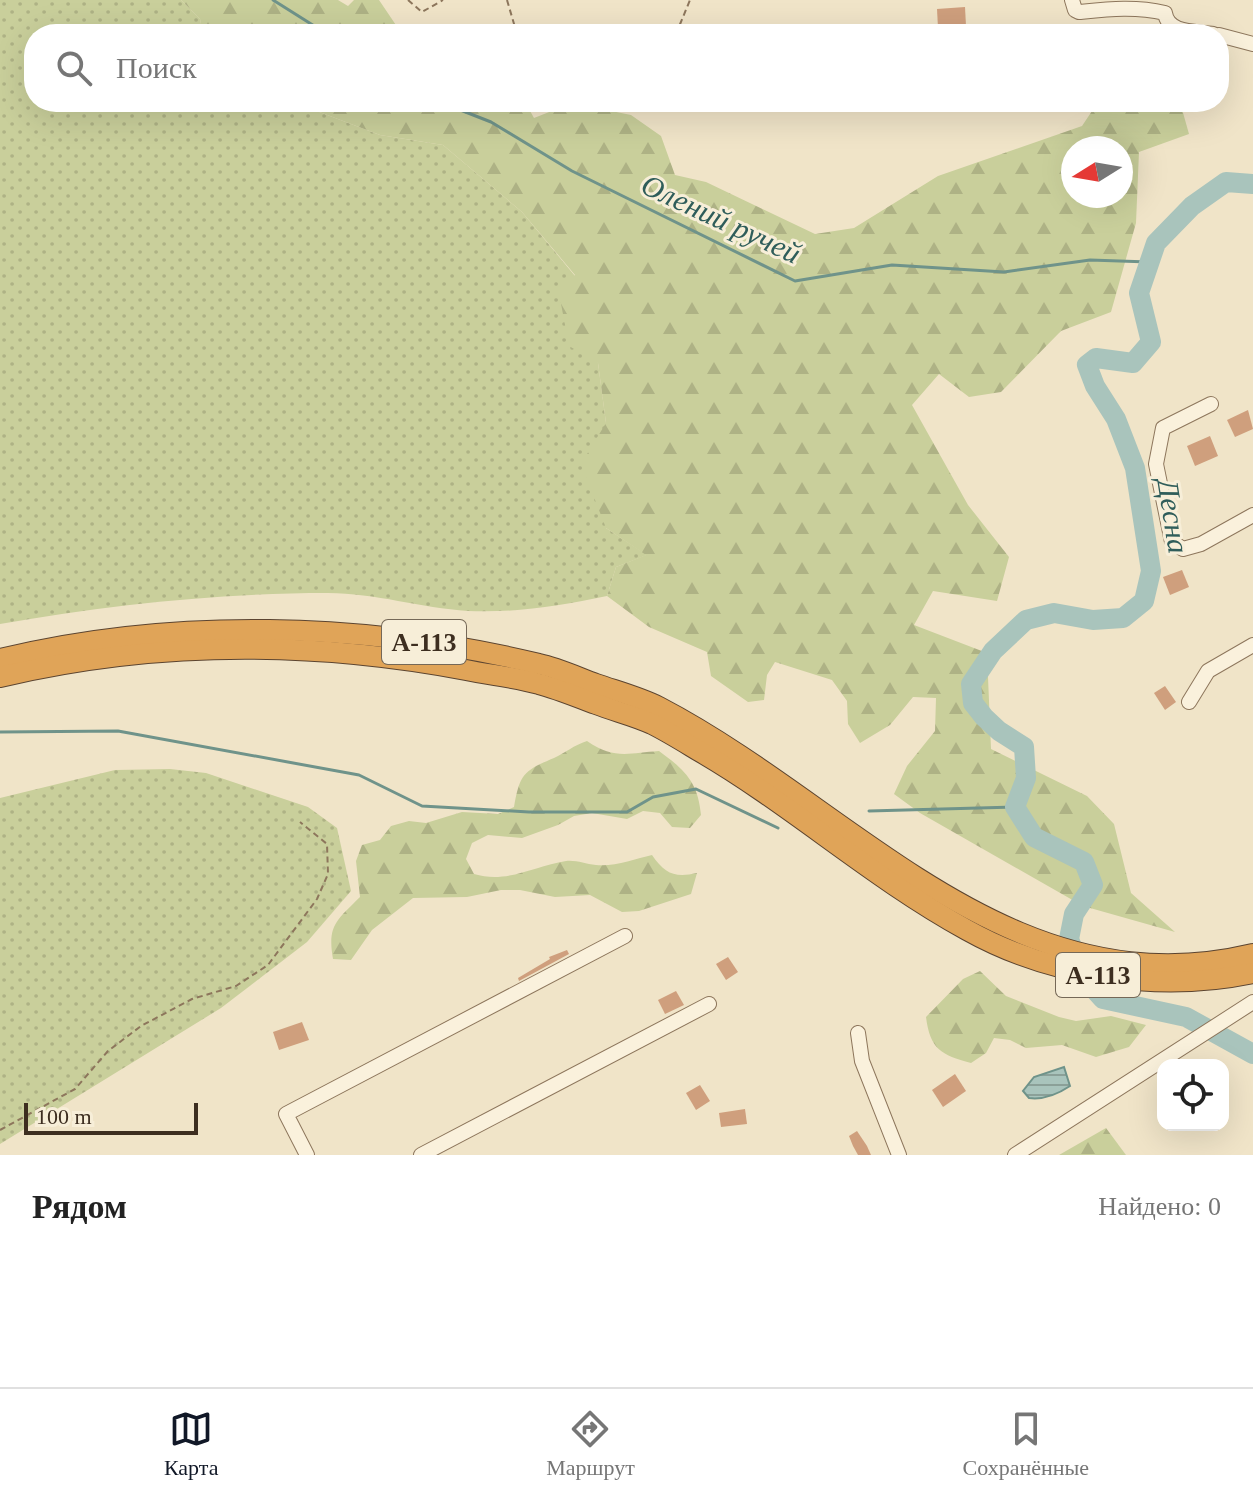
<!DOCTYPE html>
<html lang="ru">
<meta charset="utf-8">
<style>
body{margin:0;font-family:Georgia,serif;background:#f6f6f6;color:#222}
.controls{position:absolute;right:24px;bottom:24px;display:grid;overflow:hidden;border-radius:16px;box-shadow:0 8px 32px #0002}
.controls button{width:72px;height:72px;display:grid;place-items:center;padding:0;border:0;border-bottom:2px solid #e0e0e0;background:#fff;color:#222;font:40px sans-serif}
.compass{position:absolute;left:1061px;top:136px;width:72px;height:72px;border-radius:50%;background:#fff;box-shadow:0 8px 32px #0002;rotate:259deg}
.scale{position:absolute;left:24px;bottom:20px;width:174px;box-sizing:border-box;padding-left:8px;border:4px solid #3d2e20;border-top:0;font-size:22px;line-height:28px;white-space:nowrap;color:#3d2e20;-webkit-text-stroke:6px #f7eed8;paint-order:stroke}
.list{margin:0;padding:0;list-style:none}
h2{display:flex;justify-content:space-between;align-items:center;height:104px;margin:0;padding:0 32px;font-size:34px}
h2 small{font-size:26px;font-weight:400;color:#767676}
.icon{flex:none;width:44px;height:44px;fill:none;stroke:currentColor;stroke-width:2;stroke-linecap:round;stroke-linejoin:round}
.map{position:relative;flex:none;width:1253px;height:1155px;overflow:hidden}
.search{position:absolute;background:#fff;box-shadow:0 8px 32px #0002;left:24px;right:24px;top:24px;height:88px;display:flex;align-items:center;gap:20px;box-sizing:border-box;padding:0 28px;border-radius:32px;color:#767676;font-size:30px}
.sheet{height:232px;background:#fff}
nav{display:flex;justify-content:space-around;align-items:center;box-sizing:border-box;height:112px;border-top:2px solid #e0e0e0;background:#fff;font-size:22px;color:#767676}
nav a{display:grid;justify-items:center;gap:4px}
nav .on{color:#111827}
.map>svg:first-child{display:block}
.grass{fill:url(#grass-dots)}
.forest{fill:url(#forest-firs);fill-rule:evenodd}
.water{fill:url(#water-rules);stroke:#6f938a;stroke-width:2}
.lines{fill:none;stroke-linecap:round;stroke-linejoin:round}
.stream{stroke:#6f938a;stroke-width:3}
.river{stroke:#a9c4bc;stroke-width:20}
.building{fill:#cf9f7d}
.minor-casing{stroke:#8d765c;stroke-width:16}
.highway-casing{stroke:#5b4430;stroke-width:22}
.path{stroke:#8d765c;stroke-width:2;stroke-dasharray:6 4;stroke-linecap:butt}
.minor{stroke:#faf1dc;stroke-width:14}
.highway{stroke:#e0a458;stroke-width:20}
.labels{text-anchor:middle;stroke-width:6;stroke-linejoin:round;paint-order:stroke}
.shield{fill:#f7eed8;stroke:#756857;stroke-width:2}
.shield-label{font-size:26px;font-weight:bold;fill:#3d2e20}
.water-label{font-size:30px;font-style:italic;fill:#2f5d5a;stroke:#f7eed8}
</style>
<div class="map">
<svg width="1253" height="1155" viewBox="0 0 1253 1155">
<defs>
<pattern id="grass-dots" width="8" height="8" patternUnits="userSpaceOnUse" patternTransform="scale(2)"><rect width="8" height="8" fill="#c9cf9b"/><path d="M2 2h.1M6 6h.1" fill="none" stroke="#aeb285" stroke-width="1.8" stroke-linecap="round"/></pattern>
<pattern id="forest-firs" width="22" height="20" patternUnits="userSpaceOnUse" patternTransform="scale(2)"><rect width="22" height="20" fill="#c9cf9b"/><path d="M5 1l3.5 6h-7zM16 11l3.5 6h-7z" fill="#aeb285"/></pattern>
<pattern id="water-rules" width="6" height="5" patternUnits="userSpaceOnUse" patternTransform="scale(2)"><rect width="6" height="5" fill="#a9c4bc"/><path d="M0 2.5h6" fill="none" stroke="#8ba098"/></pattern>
</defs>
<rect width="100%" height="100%" fill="#f0e4c8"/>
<!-- grass -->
<g class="grass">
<path d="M0,0H181L200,19L203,34H34V102H293L380,135L443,145L522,212L575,276L598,363L606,423V528L647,555L616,567L607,596C560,606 515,613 468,611C421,608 375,593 328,593C218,593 108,605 0,624Z"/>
<path d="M170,769L206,773L308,807L337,828L351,891L307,942L221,1008L0,1144V798L115,770Z"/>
</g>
<!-- forest -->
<g class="forest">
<path d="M181,0H338L348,6L354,0H379L402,34H203L200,19Z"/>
<path d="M293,102H525L534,118L572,103L631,115L661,136L675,175L706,182L815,234L854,228L938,176L1082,126L1098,102H1180L1189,134L1139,152L1136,223L1111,312L1061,331L1001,392L969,397L939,374L912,405L968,505L1009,557L997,601L933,591L914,625L987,653L991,749L1087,796L1114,824L1131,893L1175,932L1083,906L920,813L894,794L907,766L935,731L936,698L913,697L890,725L860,743L848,724L847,701L832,680L775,662L767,675L764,700L748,702L711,676L707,652L649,627L607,596L616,567L646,555L606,528L581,464L606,423L598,363L569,346L559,293L575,275L522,212L443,145L380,135ZM1121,148V196H1073V148Z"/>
<path d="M587,741C614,760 629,753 659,751C685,770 698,782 701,815L690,828L672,827L660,813L643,811L627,819L592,813L574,816L558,825L522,838L488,835L472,843L466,859L474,874C507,884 534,866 566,861C577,860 585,864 596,865C614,867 635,859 652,855C665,874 675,878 697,873L691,894L639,911L622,912L590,895L555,897L520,890H501L467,897L413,898L372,930L351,960L333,959C327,925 337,920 360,897L356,861L362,845L380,840L391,826L409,821L426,823L462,812L498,814L514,807C520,774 523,771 554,758C565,753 574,745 587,741Z"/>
<path d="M980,971L1006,996L1059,1017L1076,1021L1111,1016L1146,1025L1129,1047L1096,1057L1062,1045L1026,1048L1010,1040L994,1038L986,1053L971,1063C941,1055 930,1049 926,1017L963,979Z"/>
<path d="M1106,1128L1126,1155H1059Z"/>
</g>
<!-- water -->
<path class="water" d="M1064,1067L1070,1086C1058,1094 1044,1100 1029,1098L1023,1091L1034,1077Z"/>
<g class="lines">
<!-- stream -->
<g class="stream">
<path d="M273,0L327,34"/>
<path d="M440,102L491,122L572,171L795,281L892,265L1004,272L1090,260L1149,262"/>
<path d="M0,732L118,731L359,775L422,806L529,812H627L653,797L696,789L778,828"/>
<path d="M869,811L1015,807"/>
</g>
<!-- river -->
<path class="river" d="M1253,184L1226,182L1192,206L1156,243L1139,293L1151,342L1133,363L1096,358L1087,365L1095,386L1116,419L1135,468L1151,571L1144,601L1123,618L1093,620L1054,613L1026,620L993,651L971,684L973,703L984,717L999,731L1024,747L1026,778L1015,807L1034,837L1084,862L1093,885L1074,914L1069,939L1084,978L1103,999L1186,1017L1253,1054"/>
</g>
<!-- building -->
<g class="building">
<path d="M965,7L966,26L938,28L937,9Z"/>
<path d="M1248,410L1253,429L1235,437L1227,420Z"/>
<path d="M1210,436L1218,456L1195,466L1187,446Z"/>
<path d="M1182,570L1189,587L1170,595L1163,577Z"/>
<path d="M1165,686L1176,702L1165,710L1154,693Z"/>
<path d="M567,950L569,954L519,981L518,978L550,959L549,957Z"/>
<path d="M728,957L738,972L726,980L716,964Z"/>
<path d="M676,991L684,1005L665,1014L658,1000Z"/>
<path d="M302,1022L309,1040L279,1050L273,1032Z"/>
<path d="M955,1074L966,1091L943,1107L932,1090Z"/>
<path d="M700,1085L710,1101L696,1110L686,1093Z"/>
<path d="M745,1109L747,1124L721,1127L719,1113Z"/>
<path d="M857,1131L867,1146L871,1155H858L853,1146L849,1136Z"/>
</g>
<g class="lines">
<defs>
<g id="minor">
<path d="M1072,0L1075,10L1079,12C1109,9 1135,6 1165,13C1168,34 1196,31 1213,34"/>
<path d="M1219,35L1253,44"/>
<path d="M1211,404L1163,428L1156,464L1172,542L1183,549L1201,544L1253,515"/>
<path d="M1189,702L1208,671L1253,645"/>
<path d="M858,1033L862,1061L899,1155"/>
<path d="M307,1155L286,1114L625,936"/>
<path d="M421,1155L709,1004"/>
<path d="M1015,1155L1253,1002"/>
</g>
<g id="highway">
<path d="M0,659C173,617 366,622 539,664C558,668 577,677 596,684C616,691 639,697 659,707C853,808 1009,1012 1253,954"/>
<path d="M0,677C153,641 312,641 466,670C490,675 515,677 539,684C558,689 577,697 596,704C614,711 635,716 652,724C668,732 684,742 699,751C792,805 872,878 967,930C1051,977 1159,993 1253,973"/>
</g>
</defs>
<!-- minor casing -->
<use href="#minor" class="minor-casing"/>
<!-- highway casing -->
<use href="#highway" class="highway-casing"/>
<!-- path -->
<g class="path">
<path d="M408,0L422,12L443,0"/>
<path d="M507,0L517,34"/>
<path d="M676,34L690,0"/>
<path d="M0,1130L75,1089L108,1051L141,1026L192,999L236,986L268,965L317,899L328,874L327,844L300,822"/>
</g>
<!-- minor -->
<use href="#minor" class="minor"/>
<!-- highway -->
<use href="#highway" class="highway"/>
</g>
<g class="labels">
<!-- shield labels -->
<g class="shield">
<rect x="382" y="620" width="84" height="44" rx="6"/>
<rect x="1056" y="953" width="84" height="44" rx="6"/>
</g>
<g class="shield-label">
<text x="424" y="651">А-113</text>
<text x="1098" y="984">А-113</text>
</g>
<!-- water labels -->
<g class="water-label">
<text transform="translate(721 219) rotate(25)" y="10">Олений ручей</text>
<text transform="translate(1173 516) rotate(81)" y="10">Десна</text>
</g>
</g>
</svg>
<div class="controls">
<button><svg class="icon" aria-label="locate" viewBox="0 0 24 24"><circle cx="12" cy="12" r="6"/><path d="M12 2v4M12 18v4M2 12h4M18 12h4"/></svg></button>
</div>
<svg class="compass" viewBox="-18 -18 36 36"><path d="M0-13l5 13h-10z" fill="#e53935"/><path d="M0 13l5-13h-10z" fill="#767676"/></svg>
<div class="scale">100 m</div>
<div class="search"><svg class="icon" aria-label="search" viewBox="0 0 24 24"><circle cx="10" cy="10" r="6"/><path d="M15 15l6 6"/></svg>Поиск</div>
</div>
<section class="sheet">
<h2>Рядом<small>Найдено: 0</small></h2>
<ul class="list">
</ul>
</section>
<nav>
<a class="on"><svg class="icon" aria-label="map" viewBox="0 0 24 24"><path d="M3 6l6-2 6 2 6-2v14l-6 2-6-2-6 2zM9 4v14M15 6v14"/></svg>Карта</a>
<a><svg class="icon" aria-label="directions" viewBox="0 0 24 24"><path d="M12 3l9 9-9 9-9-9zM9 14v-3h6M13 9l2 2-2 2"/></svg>Маршрут</a>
<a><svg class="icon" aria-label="saved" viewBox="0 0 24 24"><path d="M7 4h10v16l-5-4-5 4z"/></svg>Сохранённые</a>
</nav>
